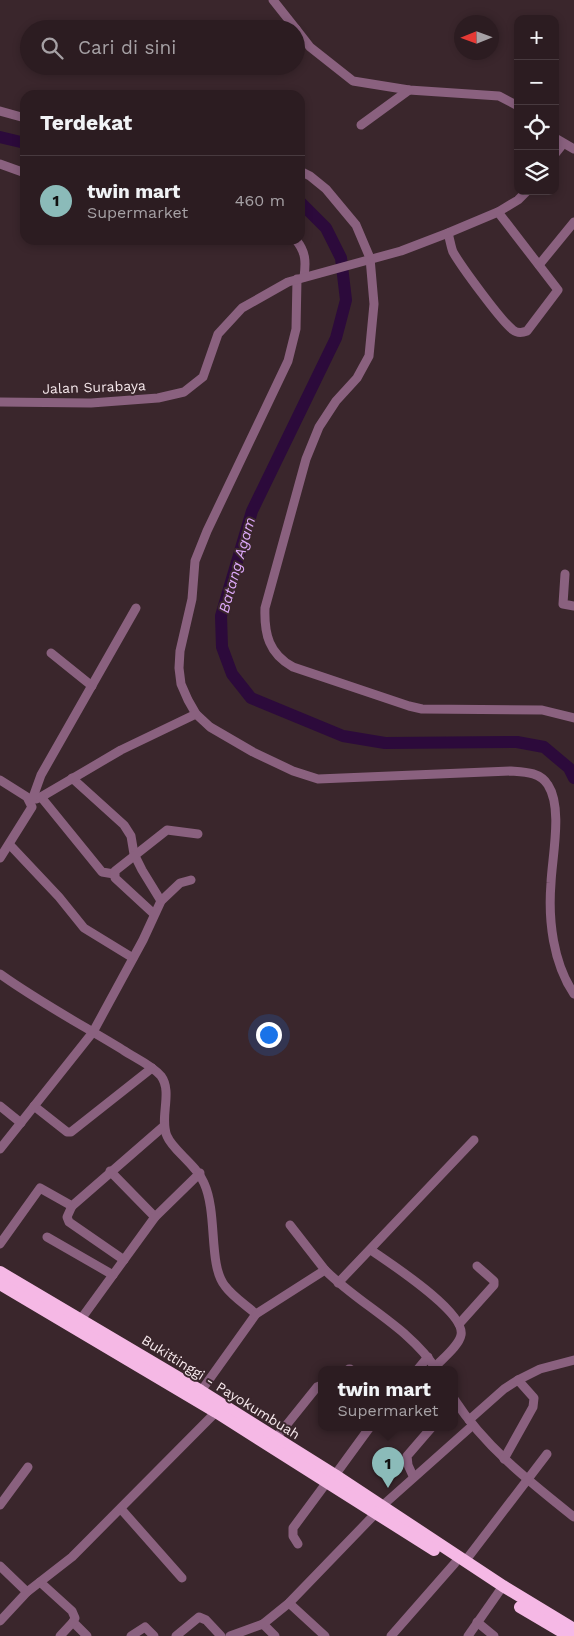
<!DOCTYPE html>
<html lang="id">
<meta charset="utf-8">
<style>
body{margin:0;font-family:"Work Sans",sans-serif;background:#34252a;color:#f1f3f6}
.controls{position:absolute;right:15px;top:15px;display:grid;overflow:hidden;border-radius:10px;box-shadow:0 2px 8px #0003}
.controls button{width:45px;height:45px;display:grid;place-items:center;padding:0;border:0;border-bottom:1px solid #483a3f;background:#2c1c21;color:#f1f3f6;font:25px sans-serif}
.compass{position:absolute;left:454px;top:15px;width:45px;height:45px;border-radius:50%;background:#2c1c21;box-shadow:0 2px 8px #0003;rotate:269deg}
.you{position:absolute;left:268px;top:1034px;width:18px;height:18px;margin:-12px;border:4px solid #fff;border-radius:50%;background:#1a73e8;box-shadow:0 0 0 8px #1a73e833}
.badge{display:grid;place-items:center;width:32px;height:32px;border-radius:50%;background:#8bbbb9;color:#111;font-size:16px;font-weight:700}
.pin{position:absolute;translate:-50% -41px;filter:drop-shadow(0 1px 2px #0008)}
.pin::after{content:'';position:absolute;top:26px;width:18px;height:15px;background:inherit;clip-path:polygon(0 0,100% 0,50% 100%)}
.popup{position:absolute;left:318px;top:1366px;width:140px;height:65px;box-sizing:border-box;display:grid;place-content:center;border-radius:10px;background:#2c1c21;filter:drop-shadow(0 1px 4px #0005);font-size:16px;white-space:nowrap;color:#a6a1a5}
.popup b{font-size:19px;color:#f1f3f6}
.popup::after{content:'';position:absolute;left:50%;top:100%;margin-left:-10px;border:10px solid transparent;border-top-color:#2c1c21}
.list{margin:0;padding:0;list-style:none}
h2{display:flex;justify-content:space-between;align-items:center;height:65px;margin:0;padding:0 20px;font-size:21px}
h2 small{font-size:16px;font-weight:400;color:#a6a1a5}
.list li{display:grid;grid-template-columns:32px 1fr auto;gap:15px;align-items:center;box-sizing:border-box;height:90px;padding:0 20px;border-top:1px solid #483a3f}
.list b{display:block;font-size:19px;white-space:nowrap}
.list p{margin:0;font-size:16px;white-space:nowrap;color:#a6a1a5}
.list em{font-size:16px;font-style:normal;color:#a6a1a5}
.icon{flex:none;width:28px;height:28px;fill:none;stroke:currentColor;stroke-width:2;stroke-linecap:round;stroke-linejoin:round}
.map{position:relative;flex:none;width:574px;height:1636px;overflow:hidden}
.search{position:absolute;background:#2c1c21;box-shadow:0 2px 8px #0003;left:20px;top:20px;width:285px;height:55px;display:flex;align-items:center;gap:12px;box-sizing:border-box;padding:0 18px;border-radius:28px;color:#a6a1a5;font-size:19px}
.panel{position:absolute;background:#2c1c21;box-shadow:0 2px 8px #0003;left:20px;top:90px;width:285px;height:155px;border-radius:15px}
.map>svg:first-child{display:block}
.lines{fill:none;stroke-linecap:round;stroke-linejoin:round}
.river{stroke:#2c0a3b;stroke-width:12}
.minor{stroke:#8a617f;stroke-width:9}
.highway{stroke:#f5b8e5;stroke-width:12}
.labels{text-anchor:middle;stroke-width:4;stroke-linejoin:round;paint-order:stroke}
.street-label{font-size:14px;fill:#f6e8ec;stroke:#3a262c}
.water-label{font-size:15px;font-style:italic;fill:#dca8f8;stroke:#3a262c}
</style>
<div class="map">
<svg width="574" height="1636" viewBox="0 0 574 1636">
<rect width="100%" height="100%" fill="#3a262c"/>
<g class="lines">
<!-- river -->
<g class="river">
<path d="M0,137L25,143"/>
<path d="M300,202L326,228L341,258L346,300L336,338L252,511L221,616L222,647L232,674L251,698L343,736L385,743L517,742L544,747L569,768L574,778"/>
</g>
<!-- minor -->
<g class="minor">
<path d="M273,0L296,29"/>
<path d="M296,29L310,47L353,81L409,90L499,96L518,106"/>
<path d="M0,111L25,118"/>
<path d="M361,125L409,90"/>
<path d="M555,138L574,149"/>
<path d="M555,154L563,144"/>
<path d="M0,164L25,173"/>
<path d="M300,171L310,176L326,189L356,225L370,258L374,304L369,356L357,378L336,401L319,427L306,459L265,608C264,634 269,654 293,667L409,706L422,709L542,710L574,718"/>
<path d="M448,233C450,240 451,247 453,252C461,266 501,321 513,330C517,333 522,333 527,331L558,290L498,212"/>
<path d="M296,240C306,252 306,262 304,277"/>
<path d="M539,265L574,222"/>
<path d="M297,279L296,329L288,361L207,531L195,561L192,599L180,651L179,668L181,684L188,700L196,714L210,727L253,752L293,771L318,779L511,771C525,772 540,772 548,785C563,808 552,857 551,883C548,920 553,963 574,994"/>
<path d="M0,402L91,403L158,398L184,392L203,377L218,334L242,308L288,282L401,251L448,233L498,212L518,200L527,191"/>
<path d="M565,574L563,604L574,606"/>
<path d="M51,653L92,686"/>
<path d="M72,778L124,825L131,836L134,854L142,870L161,901"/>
<path d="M0,780L27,797L32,807L0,858"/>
<path d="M41,797L121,750L196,714"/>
<path d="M36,799L41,797L102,872L114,874"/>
<path d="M32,800L41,775L136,608"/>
<path d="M10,845L59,897L84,928L133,958"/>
<path d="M154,914L115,878V871L167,830L198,834"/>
<path d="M0,974C39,1002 82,1025 123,1050C135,1058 152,1065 161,1076C173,1092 159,1118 167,1136C173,1151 196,1164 204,1183C218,1214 208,1265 225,1286C233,1297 246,1305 256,1314L201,1391"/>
<path d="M0,1106L21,1123"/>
<path d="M34,1106L67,1132H71L152,1068"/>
<path d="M0,1149L93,1032L143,940L161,901L180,883L191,880"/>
<path d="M110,1171L155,1217"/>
<path d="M72,1206L67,1217L69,1222L124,1260"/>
<path d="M290,1225L325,1270"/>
<path d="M47,1237L113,1275"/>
<path d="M0,1244L40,1188L72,1206L164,1126"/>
<path d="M371,1250C388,1262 466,1312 461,1335C459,1346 442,1359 435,1367"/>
<path d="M338,1283L474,1140"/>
<path d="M256,1314L325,1270C360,1305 410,1328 436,1369"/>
<path d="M81,1319L155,1217L200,1173"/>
<path d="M459,1324L494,1285V1281L477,1266"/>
<path d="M349,1369H350"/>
<path d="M418,1369L428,1357"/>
<path d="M518,1380L540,1369L574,1360"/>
<path d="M454,1399C485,1447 530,1482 574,1517"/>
<path d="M469,1420L504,1389L518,1380L534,1398L533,1407L504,1459"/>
<path d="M276,1438L317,1387L322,1385"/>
<path d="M335,1475L370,1427"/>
<path d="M413,1476L408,1465L407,1456L432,1427"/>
<path d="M0,1505L28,1467"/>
<path d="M382,1506L473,1425"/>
<path d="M121,1509L182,1578"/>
<path d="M298,1544L293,1536V1528L327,1482"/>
<path d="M466,1560L547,1454"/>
<path d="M0,1566L27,1592"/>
<path d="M40,1582L72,1611L75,1618L73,1622L87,1636"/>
<path d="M289,1603L325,1636"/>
<path d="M0,1621L27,1592L72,1557L216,1412"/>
<path d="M477,1622L494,1636"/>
<path d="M263,1624L275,1636"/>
<path d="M60,1636L73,1622"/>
<path d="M131,1636L145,1627L154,1636"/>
<path d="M176,1636L199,1617L206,1620L221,1636"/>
<path d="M230,1636L263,1624L289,1603L376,1513"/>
<path d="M391,1636L455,1563"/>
<path d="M468,1636L503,1586"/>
</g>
<!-- highway -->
<g class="highway">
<path d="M0,1272L201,1391L335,1475L503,1586L574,1629"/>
<path d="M0,1284L216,1412L434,1550"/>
<path d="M520,1607L569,1636"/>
</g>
</g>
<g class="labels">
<!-- street labels -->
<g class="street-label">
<text transform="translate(94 387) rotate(-2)" y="5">Jalan Surabaya</text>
<text transform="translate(221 1387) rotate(32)" y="5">Bukittinggi - Payokumbuah</text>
</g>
<!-- water labels -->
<g class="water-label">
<text transform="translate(237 565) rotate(-74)" y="5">Batang Agam</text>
</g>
</g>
</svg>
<div class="controls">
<button>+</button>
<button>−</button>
<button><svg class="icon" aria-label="locate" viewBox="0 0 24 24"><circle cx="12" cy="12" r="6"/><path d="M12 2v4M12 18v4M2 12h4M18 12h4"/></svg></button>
<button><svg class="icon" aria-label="layers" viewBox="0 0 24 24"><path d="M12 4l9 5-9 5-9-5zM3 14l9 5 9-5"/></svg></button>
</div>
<svg class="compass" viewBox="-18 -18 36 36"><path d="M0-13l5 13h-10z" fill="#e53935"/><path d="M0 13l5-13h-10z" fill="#a6a1a5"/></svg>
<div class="you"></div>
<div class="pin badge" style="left:388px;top:1488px">1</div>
<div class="popup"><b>twin mart</b>Supermarket</div>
<div class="search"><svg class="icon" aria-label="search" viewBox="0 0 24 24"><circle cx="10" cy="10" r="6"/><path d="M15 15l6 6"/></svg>Cari di sini</div>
<section class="panel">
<h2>Terdekat<small></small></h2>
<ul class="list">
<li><span class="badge">1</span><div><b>twin mart</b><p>Supermarket</p></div><em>460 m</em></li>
</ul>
</section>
</div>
